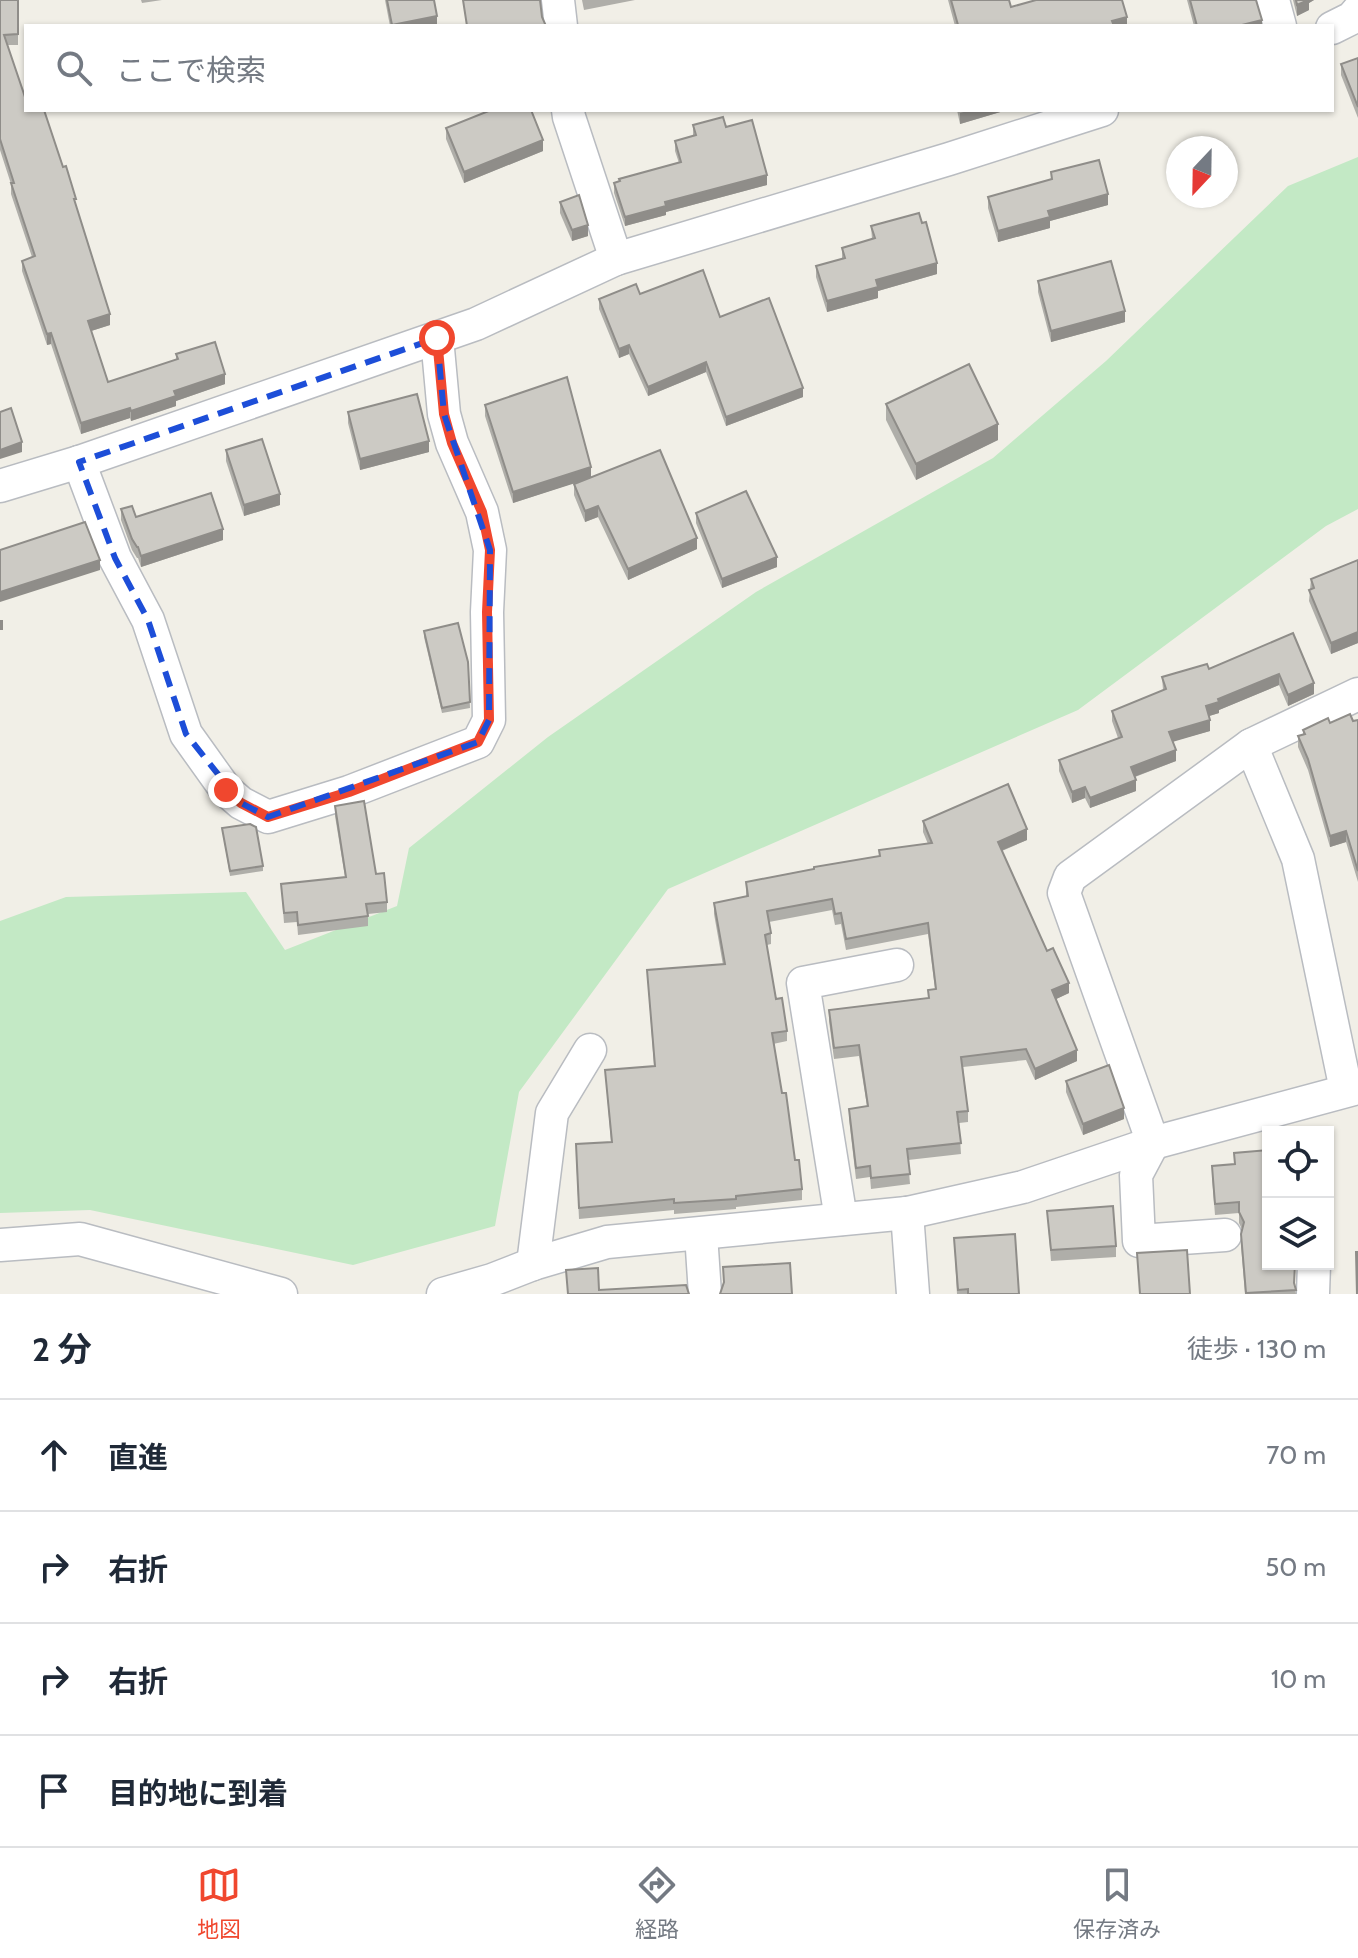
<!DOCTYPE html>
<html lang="ja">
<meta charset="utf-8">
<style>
body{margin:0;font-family:Cabin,"Noto Sans JP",sans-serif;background:#f2f2f3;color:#1f2937}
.controls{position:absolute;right:24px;bottom:24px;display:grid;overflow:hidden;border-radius:0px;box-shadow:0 2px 6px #0004}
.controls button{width:72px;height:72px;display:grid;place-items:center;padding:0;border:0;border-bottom:2px solid #e0e1e3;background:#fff;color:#1f2937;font:40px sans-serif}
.compass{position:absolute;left:1166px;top:136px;width:72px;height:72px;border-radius:50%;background:#fff;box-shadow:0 2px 6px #0004;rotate:202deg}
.stop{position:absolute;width:24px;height:24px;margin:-18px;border:6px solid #f0472e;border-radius:50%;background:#fff}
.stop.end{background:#f0472e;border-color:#fff;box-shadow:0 2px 8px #0008}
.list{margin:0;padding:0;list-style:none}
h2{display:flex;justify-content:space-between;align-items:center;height:104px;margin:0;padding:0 32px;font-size:34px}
h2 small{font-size:26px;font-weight:400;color:#747a83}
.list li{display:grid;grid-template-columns:52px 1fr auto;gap:24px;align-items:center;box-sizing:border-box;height:112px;padding:0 32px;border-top:2px solid #e0e1e3}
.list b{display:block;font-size:30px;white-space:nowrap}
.list em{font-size:26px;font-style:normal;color:#747a83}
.icon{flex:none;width:44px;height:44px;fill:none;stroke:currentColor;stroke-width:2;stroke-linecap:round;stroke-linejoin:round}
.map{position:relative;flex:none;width:1358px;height:1294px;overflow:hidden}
.search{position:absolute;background:#fff;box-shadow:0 2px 6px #0004;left:24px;right:24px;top:24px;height:88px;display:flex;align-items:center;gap:20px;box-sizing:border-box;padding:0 28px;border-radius:0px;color:#747a83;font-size:30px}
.sheet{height:552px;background:#fff}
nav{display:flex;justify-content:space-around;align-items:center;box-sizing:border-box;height:112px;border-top:2px solid #e0e1e3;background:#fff;font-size:22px;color:#747a83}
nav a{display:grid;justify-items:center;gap:4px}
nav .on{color:#f0472e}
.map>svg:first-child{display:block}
.green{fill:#c3e9c5}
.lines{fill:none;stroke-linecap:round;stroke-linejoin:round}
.minor-casing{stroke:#b9bcc1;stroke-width:35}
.minor{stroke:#fff;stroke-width:32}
.wall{fill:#afaea9}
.shaded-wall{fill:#8f8d89}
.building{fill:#cccac4;stroke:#8f8d89;stroke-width:2}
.route{stroke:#f0472e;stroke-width:10}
.marked{fill:none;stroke:#1d4ed8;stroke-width:6;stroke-dasharray:16 10;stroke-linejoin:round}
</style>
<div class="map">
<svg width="1358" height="1294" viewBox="0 0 1358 1294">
<rect width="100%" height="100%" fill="#f1efe7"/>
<!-- green -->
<path class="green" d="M1358,157V509L1326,526L1078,710L668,889L519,1092L495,1226L353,1265L90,1210L0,1213V921L66,897L246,892L285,950L397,906L409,848L548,737L756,592L993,458L1106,361L1288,186Z"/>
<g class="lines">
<defs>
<g id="minor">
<path d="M558,0L561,26"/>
<path d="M1273,0L1280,26"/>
<path d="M1332,28L1352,18L1358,11"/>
<path d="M568,110L569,117L616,259"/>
<path d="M79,462L115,558L148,620L186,734L226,790L241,803L268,817L349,792L478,742L489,720L487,612L490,550L482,512L452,443L444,414L437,338"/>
<path d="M0,486L79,462L476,324L616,259L949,159L1102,110"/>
<path d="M1346,1090L1298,859L1251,745L1358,694"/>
<path d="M907,1213L913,1294"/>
<path d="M841,1219L803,983L897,965"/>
<path d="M701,1234L705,1294"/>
<path d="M1225,1235L1139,1241L1136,1175L1153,1143L1064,893L1070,877L1251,745"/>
<path d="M0,1245L80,1239L281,1294"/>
<path d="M533,1264L552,1113L590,1050"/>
<path d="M443,1294L492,1280L533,1264L607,1242L907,1213L1023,1187L1153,1143L1358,1088"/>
<path d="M1313,1294L1314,1264"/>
</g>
</defs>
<!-- minor casing -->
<use href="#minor" class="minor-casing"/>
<!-- minor -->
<use href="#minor" class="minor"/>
</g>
<!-- wall -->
<g class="wall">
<path d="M0,0H18V45H7L26,100L76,206L110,325L91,331L108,382L176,360V354L225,384L176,401V406L131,421L130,418L81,434L51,344L47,345L22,271V261L32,257L11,194V184L0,150Z"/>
<path d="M141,0H162L142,3Z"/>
<path d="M385,0H434L437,26H390Z"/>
<path d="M582,0H635L584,10Z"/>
<path d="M948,0H1009L1011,7L1127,26H955Z"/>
<path d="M1187,0H1256L1262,26H1194Z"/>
<path d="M1293,0H1314L1309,3V10L1297,16Z"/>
<path d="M1358,58V118L1341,75V64Z"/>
<path d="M957,110H1007L960,124Z"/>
<path d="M693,125L726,127L767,185L666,212V215L625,226L614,193V183L679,163L675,151V141L693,136Z"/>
<path d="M446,128L543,151L464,183L446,139Z"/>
<path d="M1051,172L1108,205L1050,221V228L998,242L988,208V197L1051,179Z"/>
<path d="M560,202L588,236L572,241L560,213Z"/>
<path d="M871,226L937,274L878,291V298L827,312L816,277V266L842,259V248L872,239Z"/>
<path d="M1038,281L1125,322L1051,342L1038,292Z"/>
<path d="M640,294L720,317L803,397L726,426L706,372L648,396L629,354L619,358L599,309V299Z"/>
<path d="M886,404L998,440L916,480L886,420Z"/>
<path d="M485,405L591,478L697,549L628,580L598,517L585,522L574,495V484L589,478L513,503L485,416Z"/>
<path d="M348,412L429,452L360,470L348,423Z"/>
<path d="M226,450L280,505L244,516L226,461Z"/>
<path d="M121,509L136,517L223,540L141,567L138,558H137L132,550L121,520Z"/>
<path d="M696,513L777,567L722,588L696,523Z"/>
<path d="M1358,560V643L1331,654L1309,601L1311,579Z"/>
<path d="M424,631L468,662L470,708L442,713L424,637Z"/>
<path d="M1293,633L1314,694L1288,706L1279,685L1219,710V713L1209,716L1210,731L1173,741L1176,761L1135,777L1136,791L1090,808L1085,798L1072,803L1059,771V760L1118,738L1112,721V711L1163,690L1162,677L1209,669Z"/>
<path d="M1358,720V882L1346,842L1330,847L1308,770L1298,747V736L1303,734V730Z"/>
<path d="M335,806L376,874L387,902V912L368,914V926L298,935L297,922L284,923L281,884L345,877L335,816Z"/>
<path d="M923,821L1027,840L1002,851L1047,951L1069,993L1056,999L1077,1061L1035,1080L1026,1060L963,1067L968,1111V1122L959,1123L961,1154L908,1160L910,1184L871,1189L870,1177L856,1179L849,1119V1109L867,1106L859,1056L834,1059L829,1021V1010L928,998V990L935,989L928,934L846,950L841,924L835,925L832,910L769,922L771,933V944L767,945L776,999L787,1031V1041L773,1044L795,1160L802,1189V1200L736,1207V1209L674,1214V1210L579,1219L576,1155L611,1142L605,1070L654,1066L647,970L723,965L714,914V903L746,897V882L879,856V850L928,844L923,832Z"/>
<path d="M222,828L263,866V871L230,876Z"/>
<path d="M1066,1081L1124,1119L1083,1135L1066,1092Z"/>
<path d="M1234,1153L1294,1284L1296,1294H1245L1241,1245L1242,1229L1239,1223V1213L1215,1215L1212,1177V1166L1234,1164Z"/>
<path d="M1047,1211L1116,1246V1257L1051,1261Z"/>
<path d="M954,1238L1019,1294H957Z"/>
</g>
<!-- shaded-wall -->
<g class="shaded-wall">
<path d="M1306,0H1314L1309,3V10L1297,16V5Z"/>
<path d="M437,16V26H392V25Z"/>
<path d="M1127,17V26H1112V21Z"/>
<path d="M1262,20V26H1238Z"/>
<path d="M971,110H1007L960,124V113Z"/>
<path d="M543,140V151L464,183V172Z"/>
<path d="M767,175V185L666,212V215L625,226V217L665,202Z"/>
<path d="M1108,194V205L1050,221V228L998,242V231L1048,211Z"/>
<path d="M588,225V236L572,241V230Z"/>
<path d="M937,263V274L878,291V298L827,312V301L876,280Z"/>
<path d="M1125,311V322L1051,342V331Z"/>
<path d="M110,314V325L88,332V321Z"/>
<path d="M51,333V344L47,345V334Z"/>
<path d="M629,345V354L619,358V349Z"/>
<path d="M706,362V372L648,396V387Z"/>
<path d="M225,374V384L176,401V406L131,421V411L174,391Z"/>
<path d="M803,388V397L726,426V417Z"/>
<path d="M130,408V418L81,434V423Z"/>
<path d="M998,424V440L916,480V464Z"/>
<path d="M429,441V452L360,470V459Z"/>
<path d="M22,442V452L0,459V450Z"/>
<path d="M591,467V478L513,503V492Z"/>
<path d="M280,494V505L244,516V505Z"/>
<path d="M598,506V517L585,522V511Z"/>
<path d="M223,529V540L141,567V556Z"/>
<path d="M697,538V549L628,580V569Z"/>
<path d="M777,557V567L722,588V579Z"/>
<path d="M100,560V570L0,602V592Z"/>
<rect x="0" y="620" width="3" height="10"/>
<path d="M1358,632V643L1331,654V643Z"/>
<path d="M1279,674V685L1219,710V713L1206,717V706L1218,699Z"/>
<path d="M1314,683V694L1288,706V695Z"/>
<path d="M1210,720V731L1169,743V732Z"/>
<path d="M1176,750V761L1131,778V767Z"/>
<path d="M1136,780V791L1090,808V798Z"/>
<path d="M1085,787V798L1072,803V792Z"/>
<path d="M1027,829V840L998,852V842Z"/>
<path d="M1346,831V842L1330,847V836Z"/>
<path d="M1069,983V993L1052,1001V990Z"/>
<path d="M1077,1050V1061L1035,1080V1069Z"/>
<path d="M1124,1108V1119L1083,1135V1124Z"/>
</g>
<!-- building -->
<g class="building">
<path d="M0,0H18V34L4,35L26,100V110H44L63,167L66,166L76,199H74L110,314L88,321L108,382L178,359L176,354L215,342L225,374L174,391L176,396L131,411L130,408L81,423L51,333L47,334L22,261L35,256L11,183H14L0,139Z"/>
<path d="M387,0H434L437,16L392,25Z"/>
<path d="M463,0H540L542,17L546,26H467Z"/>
<path d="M951,0H1009L1011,7L1036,0H1122L1127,17L1112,21L1114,26H954L958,25Z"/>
<path d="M1190,0H1256L1262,20L1238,26H1197Z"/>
<path d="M1296,0H1308L1297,5Z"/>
<path d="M1358,58V107L1341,64Z"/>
<path d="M491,110H531L543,140L464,172L446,128Z"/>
<path d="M723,117L726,127L752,120L767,175L665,202L666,206L625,217L614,183L620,181L619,179L681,162L675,141L696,135L693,125Z"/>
<path d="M1099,160L1108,194L1048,211L1050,217L998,231L988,197L1052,179L1051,172Z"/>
<path d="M579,195L588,225L572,230L560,202Z"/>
<path d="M919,213L922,223L926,222L937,263L876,280L878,287L827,301L816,266L845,258L842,248L875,238L871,226Z"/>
<path d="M1111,261L1125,311L1051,331L1038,281Z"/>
<path d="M703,270L720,317L769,298L803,388L726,417L706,362L648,387L629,345L619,349L599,299L636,284L640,294Z"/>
<path d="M969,364L998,424L916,464L886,404Z"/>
<path d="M567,377L591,467L513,492L485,405Z"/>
<path d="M417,394L429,441L360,459L348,412Z"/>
<path d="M11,408L22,442L0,450V412Z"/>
<path d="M262,439L280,494L244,505L226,450Z"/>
<path d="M660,450L697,538L628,569L598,506L585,511L574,484Z"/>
<path d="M746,491L777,557L722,579L696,513Z"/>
<path d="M211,493L223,529L141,556L138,547H137L132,539L121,509L132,506L136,517Z"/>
<path d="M85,522L100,560L0,592V550Z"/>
<path d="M1358,560V632L1331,643L1309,590L1314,588L1311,579Z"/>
<path d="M458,623L468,662L470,702L442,708L424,631Z"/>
<path d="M1293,633L1314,683L1288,695L1279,674L1218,699L1219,702L1206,706L1210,720L1169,732L1176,750L1131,767L1136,780L1090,798L1085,787L1072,792L1059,760L1122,737L1112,711L1166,689L1162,677L1207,664L1209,669Z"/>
<path d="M1350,714L1353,721L1358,720V871L1346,831L1330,836L1308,759L1298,736L1305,734L1303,730L1328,718L1330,723Z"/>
<path d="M1008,784L1027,829L998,842L1047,951L1053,948L1069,983L1052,990L1077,1050L1035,1069L1026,1049L961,1057L968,1111L957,1112L961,1143L907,1149L910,1174L871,1178L870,1166L856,1168L849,1109L868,1106L859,1045L834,1048L829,1010L929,998L928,990L936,989L928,923L846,939L841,913L835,914L832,899L767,911L771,933L765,935L776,999L782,998L787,1031L772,1033L782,1093H786L795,1160H799L802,1189L736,1196V1199L674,1203V1199L579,1208L576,1144L612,1142L605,1070L655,1066L647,970L725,964L714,903L748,896L746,882L814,869V867L880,856L879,850L932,843L923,821Z"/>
<path d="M364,801L376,874L384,873L387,902L366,904L368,916L298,925L297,912L284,913L281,884L346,877L335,806Z"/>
<path d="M250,824L256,827L263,866L230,871L222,828Z"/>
<path d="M1109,1065L1124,1108L1083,1124L1066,1081Z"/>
<path d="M1268,1150V1264H1295L1294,1283L1296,1290L1246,1293L1241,1234L1244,1222L1239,1212V1202L1215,1204L1212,1166L1235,1164L1234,1153Z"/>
<path d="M1113,1206L1116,1246L1051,1250L1047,1211Z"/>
<path d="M1015,1234L1019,1294H968V1289L958,1290L954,1238Z"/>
<path d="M1187,1250L1190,1294H1140L1137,1253Z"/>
<path d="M1356,1252H1358V1294H1357Z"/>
<path d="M790,1263L792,1294H720L724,1282L723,1267Z"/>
<path d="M598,1268L599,1290L686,1285L689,1294H568L566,1270Z"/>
</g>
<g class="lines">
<!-- route -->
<path class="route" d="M226,790L241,803L268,817L349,792L478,742L489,720L487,612L490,550L482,512L452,443L444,414L437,338"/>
</g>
<!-- marked area -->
<path class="marked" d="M437,338L444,414L490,550L489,720L478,742L268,817L241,803L186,734L148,620L115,558L79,462Z"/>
</svg>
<div class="controls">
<button><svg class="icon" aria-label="locate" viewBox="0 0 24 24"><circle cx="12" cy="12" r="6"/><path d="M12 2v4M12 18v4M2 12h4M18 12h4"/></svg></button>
<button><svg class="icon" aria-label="layers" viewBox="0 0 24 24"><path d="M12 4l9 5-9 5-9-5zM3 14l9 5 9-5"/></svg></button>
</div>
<svg class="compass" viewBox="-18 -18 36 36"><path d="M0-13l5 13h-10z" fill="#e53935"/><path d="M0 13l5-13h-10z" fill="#747a83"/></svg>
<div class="stop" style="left:437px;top:338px"></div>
<div class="stop end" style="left:226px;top:790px"></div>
<div class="search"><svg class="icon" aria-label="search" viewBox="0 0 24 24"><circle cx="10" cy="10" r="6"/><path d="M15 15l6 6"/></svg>ここで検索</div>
</div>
<section class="sheet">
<h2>2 分<small>徒歩 · 130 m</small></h2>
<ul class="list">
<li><svg class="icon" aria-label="ahead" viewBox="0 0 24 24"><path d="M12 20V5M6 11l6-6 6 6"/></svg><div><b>直進</b></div><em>70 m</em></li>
<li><svg class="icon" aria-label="right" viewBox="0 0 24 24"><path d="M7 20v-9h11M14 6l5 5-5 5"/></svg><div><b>右折</b></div><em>50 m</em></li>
<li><svg class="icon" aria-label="right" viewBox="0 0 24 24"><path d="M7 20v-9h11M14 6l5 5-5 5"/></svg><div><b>右折</b></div><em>10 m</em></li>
<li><svg class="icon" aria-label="arrive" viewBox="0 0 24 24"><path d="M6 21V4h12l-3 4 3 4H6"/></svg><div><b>目的地に到着</b></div></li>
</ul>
</section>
<nav>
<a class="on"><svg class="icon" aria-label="map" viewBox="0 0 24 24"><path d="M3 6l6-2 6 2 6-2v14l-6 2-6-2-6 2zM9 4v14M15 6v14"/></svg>地図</a>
<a><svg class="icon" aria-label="directions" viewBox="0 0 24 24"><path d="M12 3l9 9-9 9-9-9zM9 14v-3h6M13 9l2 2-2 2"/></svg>経路</a>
<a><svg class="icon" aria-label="saved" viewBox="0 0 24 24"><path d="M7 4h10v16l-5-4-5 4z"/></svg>保存済み</a>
</nav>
